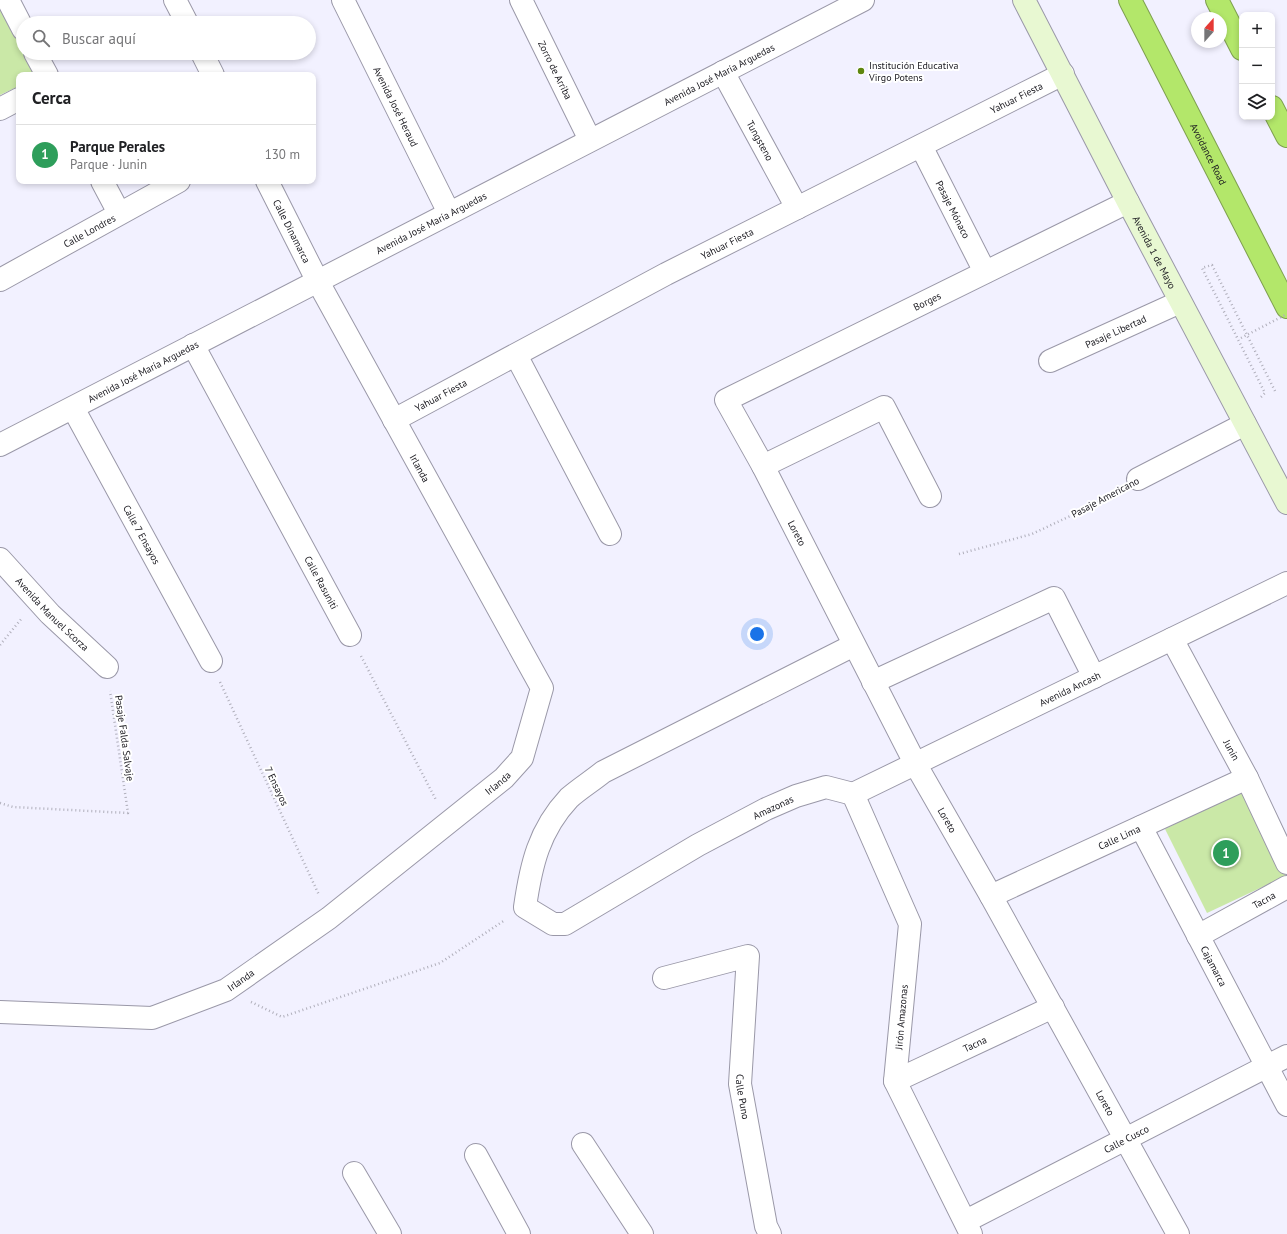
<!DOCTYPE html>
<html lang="es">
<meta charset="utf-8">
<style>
body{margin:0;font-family:"PT Sans",sans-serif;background:#f6f6f6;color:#202124}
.controls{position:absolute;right:12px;top:12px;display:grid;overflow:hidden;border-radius:8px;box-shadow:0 2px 6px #0003}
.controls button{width:36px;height:36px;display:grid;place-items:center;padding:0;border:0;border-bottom:1px solid #e0e0e0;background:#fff;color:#202124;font:20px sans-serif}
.compass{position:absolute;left:1191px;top:12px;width:36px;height:36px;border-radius:50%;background:#fff;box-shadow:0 2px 6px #0003;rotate:21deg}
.you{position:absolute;left:757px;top:634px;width:14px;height:14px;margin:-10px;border:3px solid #fff;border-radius:50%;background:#1a73e8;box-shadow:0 0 0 6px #1a73e833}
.badge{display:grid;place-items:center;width:26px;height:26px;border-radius:50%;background:#111827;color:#fff;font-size:13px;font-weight:700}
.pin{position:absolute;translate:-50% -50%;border:2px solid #fff;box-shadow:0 1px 4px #0006}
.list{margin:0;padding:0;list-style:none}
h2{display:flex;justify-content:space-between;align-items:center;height:52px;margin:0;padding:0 16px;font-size:17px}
h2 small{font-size:13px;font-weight:400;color:#757577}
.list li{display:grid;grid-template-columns:26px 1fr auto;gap:12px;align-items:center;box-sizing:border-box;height:60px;padding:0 16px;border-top:1px solid #e0e0e0}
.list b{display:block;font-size:15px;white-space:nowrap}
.list p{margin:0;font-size:13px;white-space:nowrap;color:#757577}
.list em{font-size:13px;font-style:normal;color:#757577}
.icon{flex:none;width:22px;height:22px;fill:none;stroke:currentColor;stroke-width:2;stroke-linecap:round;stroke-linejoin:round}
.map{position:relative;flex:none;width:1287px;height:1234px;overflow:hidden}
.search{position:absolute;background:#fff;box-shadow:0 2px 6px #0003;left:16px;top:16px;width:300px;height:44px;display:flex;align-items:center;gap:10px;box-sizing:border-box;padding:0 14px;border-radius:22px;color:#757577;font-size:15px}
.panel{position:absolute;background:#fff;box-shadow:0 2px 6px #0003;left:16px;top:72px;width:300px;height:112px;border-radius:8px}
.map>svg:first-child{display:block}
.green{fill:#cae8a7}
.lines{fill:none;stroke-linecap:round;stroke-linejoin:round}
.street-casing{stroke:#9a98a8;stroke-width:24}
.secondary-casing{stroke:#9a98a8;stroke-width:24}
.highway-casing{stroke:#7e9f50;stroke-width:24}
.path{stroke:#b0afbb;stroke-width:2.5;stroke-dasharray:1 3;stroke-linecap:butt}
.street{stroke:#fff;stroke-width:22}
.secondary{stroke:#e8f8d2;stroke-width:22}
.highway{stroke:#b3e76a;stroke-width:22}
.path-bridge{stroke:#b0afbb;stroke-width:2.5;stroke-dasharray:1 3;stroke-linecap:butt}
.poi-dot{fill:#5e860e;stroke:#fff;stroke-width:1.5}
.labels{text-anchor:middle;stroke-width:4;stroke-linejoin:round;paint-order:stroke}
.poi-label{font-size:10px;fill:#1b1a20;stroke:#fff;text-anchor:start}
.street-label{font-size:10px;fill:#1b1a20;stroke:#fff}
</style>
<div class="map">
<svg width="1287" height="1234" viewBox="0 0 1287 1234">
<rect width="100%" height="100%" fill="#f2f1ff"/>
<!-- green -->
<g class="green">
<path d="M0,0L23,41V53H29L41,75H19V86L0,95Z"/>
<path d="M1243,789L1286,876L1207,913L1165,829Z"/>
</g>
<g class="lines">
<defs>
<g id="street">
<path d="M8,0L23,29"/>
<path d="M175,0L187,23"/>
<path id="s1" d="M343,0L449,213"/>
<path id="s2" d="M521,0L590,140"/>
<path d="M35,53L47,75"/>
<path d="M202,53L213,75"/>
<path id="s3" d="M723,72L797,208"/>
<path d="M0,109L19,99"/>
<path id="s4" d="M921,146L985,272"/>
<path d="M102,181L119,213"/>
<path id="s5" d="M1128,202L726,400L763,466L916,765L991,896L1178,1234"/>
<path id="s6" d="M0,280L179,181"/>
<path id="s7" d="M193,345L350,635"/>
<path d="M516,355L610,534"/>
<path id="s8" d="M1050,361L1180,302"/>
<path id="s9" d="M73,408L211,661"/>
<path id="s10" d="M394,420L666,274L1063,74"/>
<path id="s11" d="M0,445L863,0"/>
<path d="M763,466L884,407L930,496"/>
<path d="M1138,479L1245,424"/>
<path id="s12" d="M0,559L50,614L107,667"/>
<path id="s13" d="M1172,639L1247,778L1287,863"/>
<path d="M873,682L1054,598L1094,677"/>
<path d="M853,794L826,787L796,796L766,809L698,845L565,924H553L525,907C531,865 539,830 569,798C579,789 592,781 603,772L854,645"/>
<path id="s14" d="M853,794L1287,583"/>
<path d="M853,794L910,924L895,1081L971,1234"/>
<path id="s15" d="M1141,827L1287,1105"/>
<path id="s16" d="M991,896L1247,778"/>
<path id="s17" d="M1198,936L1287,887"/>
<path id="s18" d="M664,978L748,956L740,1084L766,1226L770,1234"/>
<path id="s19" d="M0,1012L152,1018L226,990L329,918L504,778L522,758L542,688L317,280L267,181"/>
<path id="s20" d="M895,1081L1053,1007"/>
<path d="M583,1144L642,1234"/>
<path d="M476,1155L519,1234"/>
<path d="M354,1173L390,1234"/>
<path id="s21" d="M966,1221L1287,1056"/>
</g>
<g id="secondary">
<path id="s22" d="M1024,0L1128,202L1287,503"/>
</g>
<g id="highway">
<path id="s23" d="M1130,0L1287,307"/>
<path d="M1217,0L1242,49"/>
<path d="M1272,107L1287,136"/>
</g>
</defs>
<!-- street casing -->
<use href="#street" class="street-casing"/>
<!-- secondary casing -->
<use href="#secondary" class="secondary-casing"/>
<!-- highway casing -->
<use href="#highway" class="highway-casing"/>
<!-- path -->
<g class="path">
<path d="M1261,397L1265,393L1202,268L1212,265L1275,391"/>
<path d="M959,554L1032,534L1083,510L1118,491"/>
<path d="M0,645L22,618"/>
<path d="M361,656L436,800"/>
<path d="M220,682L319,895"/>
<path d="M0,803L13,807L128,813L110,691"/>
<path d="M251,1002L282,1017L440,963L505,920"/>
</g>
<!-- street -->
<use href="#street" class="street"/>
<!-- secondary -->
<use href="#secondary" class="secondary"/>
<!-- highway -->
<use href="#highway" class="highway"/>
<!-- path-bridge -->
<path class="path-bridge" d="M1241,338L1287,314"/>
</g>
<!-- markers -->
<circle class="poi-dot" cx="861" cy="71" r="4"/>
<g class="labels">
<!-- poi labels -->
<g class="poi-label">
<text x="869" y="69">Institución Educativa<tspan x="869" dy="12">Virgo Potens</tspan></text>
</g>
<!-- street labels -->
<g class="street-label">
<text dy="4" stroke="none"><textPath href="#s2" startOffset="78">Zorro de Arriba</textPath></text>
<text dy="4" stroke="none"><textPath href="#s11" startOffset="809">Avenida José María Arguedas</textPath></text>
<text dy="4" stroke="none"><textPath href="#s10" startOffset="701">Yahuar Fiesta</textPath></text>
<text dy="4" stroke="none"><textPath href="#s1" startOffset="119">Avenida José Heraud</textPath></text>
<text dy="4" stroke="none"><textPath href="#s3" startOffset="78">Tungsteno</textPath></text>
<text dy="4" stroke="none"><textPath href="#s23" startOffset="173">Avoidance Road</textPath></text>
<text dy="4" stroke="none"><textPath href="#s4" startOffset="71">Pasaje Mónaco</textPath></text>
<text dy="4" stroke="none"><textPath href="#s11" startOffset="485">Avenida José María Arguedas</textPath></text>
<text dy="4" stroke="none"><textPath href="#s6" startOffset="102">Calle Londres</textPath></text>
<text transform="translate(292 231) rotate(63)" y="4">Calle Dinamarca</text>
<text dy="4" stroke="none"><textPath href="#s10" startOffset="377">Yahuar Fiesta</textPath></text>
<text dy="4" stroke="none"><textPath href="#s22" startOffset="284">Avenida 1 de Mayo</textPath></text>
<text transform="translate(927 301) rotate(-26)" y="4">Borges</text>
<text dy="4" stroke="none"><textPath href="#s8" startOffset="72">Pasaje Libertad</textPath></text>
<text dy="4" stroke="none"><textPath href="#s11" startOffset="161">Avenida José María Arguedas</textPath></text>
<text dy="4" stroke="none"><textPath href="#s10" startOffset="53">Yahuar Fiesta</textPath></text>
<text transform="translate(420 468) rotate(61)" y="4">Irlanda</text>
<text transform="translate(1105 497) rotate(-28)" y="4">Pasaje Americano</text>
<text dy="4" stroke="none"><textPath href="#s5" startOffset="599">Loreto</textPath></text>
<text dy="4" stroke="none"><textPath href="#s9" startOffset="144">Calle 7 Ensayos</textPath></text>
<text dy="4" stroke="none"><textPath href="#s7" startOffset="270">Calle Rasuniti</textPath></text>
<text dy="4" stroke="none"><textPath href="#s12" startOffset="76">Avenida Manuel Scorza</textPath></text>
<text dy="4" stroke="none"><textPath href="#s14" startOffset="241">Avenida Ancash</textPath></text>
<text transform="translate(125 738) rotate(82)" y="4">Pasaje Falda Salvaje</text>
<text dy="4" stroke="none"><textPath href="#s13" startOffset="126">Junin</textPath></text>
<text dy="4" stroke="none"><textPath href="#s19" startOffset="573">Irlanda</textPath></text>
<text transform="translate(277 786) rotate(65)" y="4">7 Ensayos</text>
<text transform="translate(773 807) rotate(-25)" y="4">Amazonas</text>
<text dy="4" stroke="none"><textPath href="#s5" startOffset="923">Loreto</textPath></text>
<text dy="4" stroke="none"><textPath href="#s16" startOffset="141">Calle Lima</textPath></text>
<text dy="4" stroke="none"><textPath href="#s17" startOffset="75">Tacna</textPath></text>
<text dy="4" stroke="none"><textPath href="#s15" startOffset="157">Cajamarca</textPath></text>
<text dy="4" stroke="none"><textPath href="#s19" startOffset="249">Irlanda</textPath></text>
<text transform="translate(901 1017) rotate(-85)" y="4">Jirón Amazonas</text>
<text dy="4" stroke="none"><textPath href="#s20" startOffset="88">Tacna</textPath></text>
<text dy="4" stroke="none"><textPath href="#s18" startOffset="228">Calle Puno</textPath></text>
<text dy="4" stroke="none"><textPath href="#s5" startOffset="1247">Loreto</textPath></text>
<text dy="4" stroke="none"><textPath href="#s21" startOffset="180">Calle Cusco</textPath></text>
</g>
</g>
</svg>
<div class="controls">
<button>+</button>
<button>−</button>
<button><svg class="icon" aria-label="layers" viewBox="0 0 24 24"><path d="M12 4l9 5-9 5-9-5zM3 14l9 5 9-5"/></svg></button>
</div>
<svg class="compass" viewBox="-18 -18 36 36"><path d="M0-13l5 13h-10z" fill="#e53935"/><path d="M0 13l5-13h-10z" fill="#757577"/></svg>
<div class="you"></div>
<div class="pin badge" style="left:1226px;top:853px;background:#2e9e5b">1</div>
<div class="search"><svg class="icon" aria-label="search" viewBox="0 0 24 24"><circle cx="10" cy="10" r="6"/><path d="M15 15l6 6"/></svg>Buscar aquí</div>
<section class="panel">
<h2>Cerca<small></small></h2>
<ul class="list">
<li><span class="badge" style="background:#2e9e5b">1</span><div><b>Parque Perales</b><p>Parque · Junin</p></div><em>130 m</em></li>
</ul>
</section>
</div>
